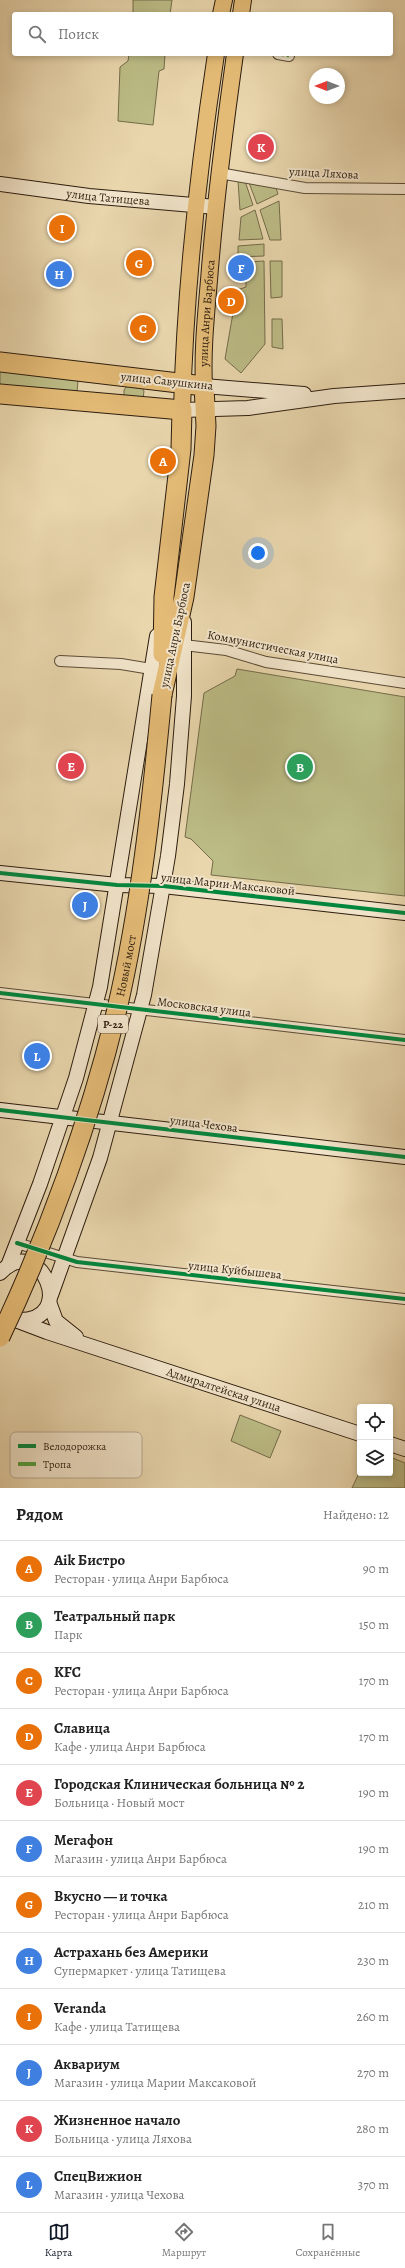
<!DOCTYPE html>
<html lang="ru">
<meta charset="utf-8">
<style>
body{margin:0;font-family:Alegreya,serif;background:#f2f2f2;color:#222}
.controls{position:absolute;right:12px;bottom:12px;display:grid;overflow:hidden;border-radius:4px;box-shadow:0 2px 6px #0003}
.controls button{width:36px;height:36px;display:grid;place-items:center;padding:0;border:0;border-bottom:1px solid #e0e0e0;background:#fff;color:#222;font:20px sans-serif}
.compass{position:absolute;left:309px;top:68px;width:36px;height:36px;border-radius:50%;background:#fff;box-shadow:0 2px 6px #0003;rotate:270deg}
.you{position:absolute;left:258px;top:553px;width:14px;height:14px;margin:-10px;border:3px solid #fff;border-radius:50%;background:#1a73e8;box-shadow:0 0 0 6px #1a73e833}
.badge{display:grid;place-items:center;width:26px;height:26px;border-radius:50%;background:#111827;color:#fff;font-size:13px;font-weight:700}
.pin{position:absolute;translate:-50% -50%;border:2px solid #fff;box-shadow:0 1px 4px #0006}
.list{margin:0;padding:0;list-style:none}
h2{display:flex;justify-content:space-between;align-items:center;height:52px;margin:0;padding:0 16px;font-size:17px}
h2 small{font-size:13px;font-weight:400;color:#767676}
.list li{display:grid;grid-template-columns:26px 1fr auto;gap:12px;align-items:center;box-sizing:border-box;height:56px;padding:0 16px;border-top:1px solid #e0e0e0}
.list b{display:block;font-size:15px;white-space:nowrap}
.list p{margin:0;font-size:13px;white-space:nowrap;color:#767676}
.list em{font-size:13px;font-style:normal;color:#767676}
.icon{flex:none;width:22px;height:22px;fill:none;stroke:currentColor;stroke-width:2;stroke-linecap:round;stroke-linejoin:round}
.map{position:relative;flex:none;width:405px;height:1488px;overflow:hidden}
.search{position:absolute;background:#fff;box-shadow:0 2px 6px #0003;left:12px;right:12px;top:12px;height:44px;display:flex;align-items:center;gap:10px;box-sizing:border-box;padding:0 14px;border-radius:4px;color:#767676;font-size:15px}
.sheet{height:724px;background:#fff}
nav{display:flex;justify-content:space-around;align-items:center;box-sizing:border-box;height:56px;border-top:1px solid #e0e0e0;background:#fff;font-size:11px;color:#767676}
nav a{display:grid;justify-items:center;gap:2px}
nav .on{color:#111827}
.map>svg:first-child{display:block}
.green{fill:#bcbc86;stroke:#746c4a}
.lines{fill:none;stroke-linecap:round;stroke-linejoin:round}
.street-casing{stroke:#5c4b36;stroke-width:12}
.secondary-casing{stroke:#2d1d0e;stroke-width:16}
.primary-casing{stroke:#2d1d0e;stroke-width:18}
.highway-casing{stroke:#2d1d0e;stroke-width:21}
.street{stroke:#f1e4ca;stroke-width:10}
.secondary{stroke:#f1e4ca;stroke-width:14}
.primary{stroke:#e4bb76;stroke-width:16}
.highway{stroke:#e4bb76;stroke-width:19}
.highway-bridge-casing{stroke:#2d1d0e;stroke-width:21;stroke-linecap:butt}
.highway-bridge{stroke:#e4bb76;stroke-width:19}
.quiet{stroke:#52a23e;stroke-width:3;stroke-dasharray:6 3;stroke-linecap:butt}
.cycleway-casing{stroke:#f1e4ca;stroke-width:6}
.cycleway{stroke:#00873e;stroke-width:4}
.labels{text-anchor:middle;stroke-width:4;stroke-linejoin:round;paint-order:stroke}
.shield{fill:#f1e4ca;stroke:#685946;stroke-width:1}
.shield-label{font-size:11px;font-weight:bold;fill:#2d1d0e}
.street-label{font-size:12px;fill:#2d1d0e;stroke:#f1e4ca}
.key{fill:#f1e4ca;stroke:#b6a892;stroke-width:1}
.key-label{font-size:11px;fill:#2d1d0e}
</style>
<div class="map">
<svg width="405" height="1488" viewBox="0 0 405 1488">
<rect width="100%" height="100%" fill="#e9d6ad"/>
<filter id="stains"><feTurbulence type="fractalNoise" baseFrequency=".005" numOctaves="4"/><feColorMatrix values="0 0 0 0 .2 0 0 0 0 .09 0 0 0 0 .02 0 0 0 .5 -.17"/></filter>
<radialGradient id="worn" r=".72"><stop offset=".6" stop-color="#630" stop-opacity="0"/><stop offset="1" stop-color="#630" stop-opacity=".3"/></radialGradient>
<!-- green -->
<g class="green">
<path d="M133,0H172L170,14H133Z"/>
<path d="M129,54H165L164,69L159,71L153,125L118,121L120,67L128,61Z"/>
<path d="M248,180L275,185L278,194L257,204Z"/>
<path d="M238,181H245L253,205L240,210Z"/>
<path d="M279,201L281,240H270L260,210Z"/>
<path d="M255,210L263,239L239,240L241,217Z"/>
<path d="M264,244V256L238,257V246Z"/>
<path d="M264,261L265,344L241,373L225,359L237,290L246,287V262Z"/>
<path d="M270,261H282V297L271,298Z"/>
<path d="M272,319H282L283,349L272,347Z"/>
<path d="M0,362L79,371L76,402L0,394Z"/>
<path d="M127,386L142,388L144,391L143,399L124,398V390Z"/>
<path d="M237,669L405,697V896L211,875L213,861L191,839L185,837L204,693L235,676Z"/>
<path d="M240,1415L281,1431L270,1458L231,1441Z"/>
<path d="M390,1457L405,1463V1488H352L360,1471V1473H390Z"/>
</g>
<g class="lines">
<defs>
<g id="street">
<path d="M278,54L289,56"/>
<path d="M219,173L305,188L405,189"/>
<path d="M184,645L226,650L266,662L405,683"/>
<path d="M60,661L121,664L151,669"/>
<path d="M0,993L405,1040"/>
<path d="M17,1243L77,1262L405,1299"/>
</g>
<g id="secondary">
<path id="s1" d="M0,184L89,196L216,207"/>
<path d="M204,386L304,394"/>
<path d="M182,410L248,408L334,396L405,391"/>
<path d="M0,873L117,885L163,886L405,913"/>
<path d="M0,1110L405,1157"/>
<path d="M8,1266L40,1184L76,1078L100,987L157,636"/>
<path d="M0,1273C40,1230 80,1323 17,1320"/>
<path d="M51,1295L100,1158L144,995L168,856L177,784L184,696V622"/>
<path d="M49,1302L56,1321L76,1337"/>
<path id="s2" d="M18,1321L47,1332L360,1434"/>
<path d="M390,1444L405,1449"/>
</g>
<g id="primary">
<path d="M221,14L224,0"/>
<path d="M241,14L243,0"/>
<path id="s3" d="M204,386C202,346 207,307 210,268C216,196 225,125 235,54"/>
<path d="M182,410C185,291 198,172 216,54"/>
</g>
<g id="highway">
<path d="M0,362L204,386L206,426L204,455L184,597L162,695"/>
<path d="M0,394L182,410L181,449L164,597L163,654"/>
</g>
</defs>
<!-- street casing -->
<use href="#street" class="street-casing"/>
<!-- secondary casing -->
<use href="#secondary" class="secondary-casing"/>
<!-- primary casing -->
<use href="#primary" class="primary-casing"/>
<!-- highway casing -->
<use href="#highway" class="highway-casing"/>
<!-- street -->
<use href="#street" class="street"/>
<!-- secondary -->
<use href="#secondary" class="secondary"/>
<!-- primary -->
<use href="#primary" class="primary"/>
<!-- highway -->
<use href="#highway" class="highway"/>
<defs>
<g id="highway-bridge">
<path id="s4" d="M0,1337C48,1236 91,1118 117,1009C141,906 152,801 162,695"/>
</g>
</defs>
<!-- highway-bridge casing -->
<use href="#highway-bridge" class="highway-bridge-casing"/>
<!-- highway-bridge -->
<use href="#highway-bridge" class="highway-bridge"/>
<!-- quiet -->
<path class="quiet" d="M278,54L289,56"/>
<defs>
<g id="cycleway">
<path d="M0,873L117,885L163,886L405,913"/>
<path d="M0,993L405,1040"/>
<path d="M0,1110L405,1157"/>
<path d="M17,1243L77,1262L405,1299"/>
</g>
</defs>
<!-- cycleway casing -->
<use href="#cycleway" class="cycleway-casing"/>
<!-- cycleway -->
<use href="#cycleway" class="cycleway"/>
</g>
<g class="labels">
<!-- shield labels -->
<rect class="shield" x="98" y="1015" width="30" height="18" rx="3"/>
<g class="shield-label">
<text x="113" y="1028">Р-22</text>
</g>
<!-- street labels -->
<g class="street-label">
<text transform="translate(324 173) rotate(3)" y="4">улица Ляхова</text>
<text dy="4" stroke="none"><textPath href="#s1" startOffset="109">улица Татищева</textPath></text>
<text dy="4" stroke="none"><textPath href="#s3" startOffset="73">улица Анри Барбюса</textPath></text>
<text transform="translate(167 381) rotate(6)" y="4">улица Савушкина</text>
<text transform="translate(175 635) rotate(-78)" y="4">улица Анри Барбюса</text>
<text transform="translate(273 647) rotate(11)" y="4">Коммунистическая улица</text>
<text transform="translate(228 884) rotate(6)" y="4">улица Марии Максаковой</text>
<text dy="4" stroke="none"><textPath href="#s4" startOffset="393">Новый мост</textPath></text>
<text transform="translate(204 1007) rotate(7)" y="4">Московская улица</text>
<text transform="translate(204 1124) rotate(7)" y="4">улица Чехова</text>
<text transform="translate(235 1270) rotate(6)" y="4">улица Куйбышева</text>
<text dy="4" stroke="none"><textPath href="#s2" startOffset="217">Адмиралтейская улица</textPath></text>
</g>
</g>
<!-- legend -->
<rect x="10" y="1432" width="132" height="46" rx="6" class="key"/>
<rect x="18" y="1444" width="18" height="4" fill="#00873e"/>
<rect x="18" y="1462" width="18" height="4" fill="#52a23e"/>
<g class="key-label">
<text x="43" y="1450">Велодорожка</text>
<text x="43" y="1468">Тропа</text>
</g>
<rect width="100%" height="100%" filter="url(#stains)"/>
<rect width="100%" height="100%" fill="url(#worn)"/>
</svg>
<div class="controls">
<button><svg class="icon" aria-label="locate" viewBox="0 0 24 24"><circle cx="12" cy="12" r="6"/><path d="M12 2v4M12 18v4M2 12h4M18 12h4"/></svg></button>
<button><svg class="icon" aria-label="layers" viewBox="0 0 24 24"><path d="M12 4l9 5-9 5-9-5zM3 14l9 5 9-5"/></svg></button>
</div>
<svg class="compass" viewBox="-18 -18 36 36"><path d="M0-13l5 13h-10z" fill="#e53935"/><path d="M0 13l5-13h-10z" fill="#767676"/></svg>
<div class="you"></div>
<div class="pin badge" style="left:163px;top:461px;background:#e8710a">A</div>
<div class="pin badge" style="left:300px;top:767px;background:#2e9e5b">B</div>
<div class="pin badge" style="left:143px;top:328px;background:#e8710a">C</div>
<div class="pin badge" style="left:231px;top:301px;background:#e8710a">D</div>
<div class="pin badge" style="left:71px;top:766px;background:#e0444e">E</div>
<div class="pin badge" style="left:241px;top:268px;background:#3f7fe0">F</div>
<div class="pin badge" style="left:139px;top:263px;background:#e8710a">G</div>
<div class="pin badge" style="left:59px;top:274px;background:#3f7fe0">H</div>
<div class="pin badge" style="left:62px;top:228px;background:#e8710a">I</div>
<div class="pin badge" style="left:85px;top:905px;background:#3f7fe0">J</div>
<div class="pin badge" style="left:261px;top:147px;background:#e0444e">K</div>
<div class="pin badge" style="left:37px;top:1056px;background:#3f7fe0">L</div>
<div class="search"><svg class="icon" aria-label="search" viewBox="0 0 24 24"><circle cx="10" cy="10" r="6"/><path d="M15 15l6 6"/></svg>Поиск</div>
</div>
<section class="sheet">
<h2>Рядом<small>Найдено: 12</small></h2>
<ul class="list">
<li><span class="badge" style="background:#e8710a">A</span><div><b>Aik Бистро</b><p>Ресторан · улица Анри Барбюса</p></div><em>90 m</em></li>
<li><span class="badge" style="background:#2e9e5b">B</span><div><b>Театральный парк</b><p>Парк</p></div><em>150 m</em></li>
<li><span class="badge" style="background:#e8710a">C</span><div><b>KFC</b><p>Ресторан · улица Анри Барбюса</p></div><em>170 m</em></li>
<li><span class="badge" style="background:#e8710a">D</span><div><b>Славица</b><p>Кафе · улица Анри Барбюса</p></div><em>170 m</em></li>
<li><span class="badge" style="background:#e0444e">E</span><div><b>Городская Клиническая больница № 2</b><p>Больница · Новый мост</p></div><em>190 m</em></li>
<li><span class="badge" style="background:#3f7fe0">F</span><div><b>Мегафон</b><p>Магазин · улица Анри Барбюса</p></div><em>190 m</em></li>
<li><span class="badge" style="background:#e8710a">G</span><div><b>Вкусно — и точка</b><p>Ресторан · улица Анри Барбюса</p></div><em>210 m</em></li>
<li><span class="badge" style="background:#3f7fe0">H</span><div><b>Астрахань без Америки</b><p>Супермаркет · улица Татищева</p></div><em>230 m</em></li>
<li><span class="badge" style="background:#e8710a">I</span><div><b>Veranda</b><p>Кафе · улица Татищева</p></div><em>260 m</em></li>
<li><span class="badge" style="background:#3f7fe0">J</span><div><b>Аквариум</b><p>Магазин · улица Марии Максаковой</p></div><em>270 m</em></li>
<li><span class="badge" style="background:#e0444e">K</span><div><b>Жизненное начало</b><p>Больница · улица Ляхова</p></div><em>280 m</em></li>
<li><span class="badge" style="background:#3f7fe0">L</span><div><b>СпецВижион</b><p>Магазин · улица Чехова</p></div><em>370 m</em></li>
</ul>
</section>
<nav>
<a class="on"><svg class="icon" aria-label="map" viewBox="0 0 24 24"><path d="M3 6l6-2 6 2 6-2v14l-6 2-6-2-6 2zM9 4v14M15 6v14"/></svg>Карта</a>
<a><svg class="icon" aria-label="directions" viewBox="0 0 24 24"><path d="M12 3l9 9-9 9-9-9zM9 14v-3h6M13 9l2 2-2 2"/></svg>Маршрут</a>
<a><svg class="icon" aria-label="saved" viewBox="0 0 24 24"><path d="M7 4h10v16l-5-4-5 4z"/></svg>Сохранённые</a>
</nav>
